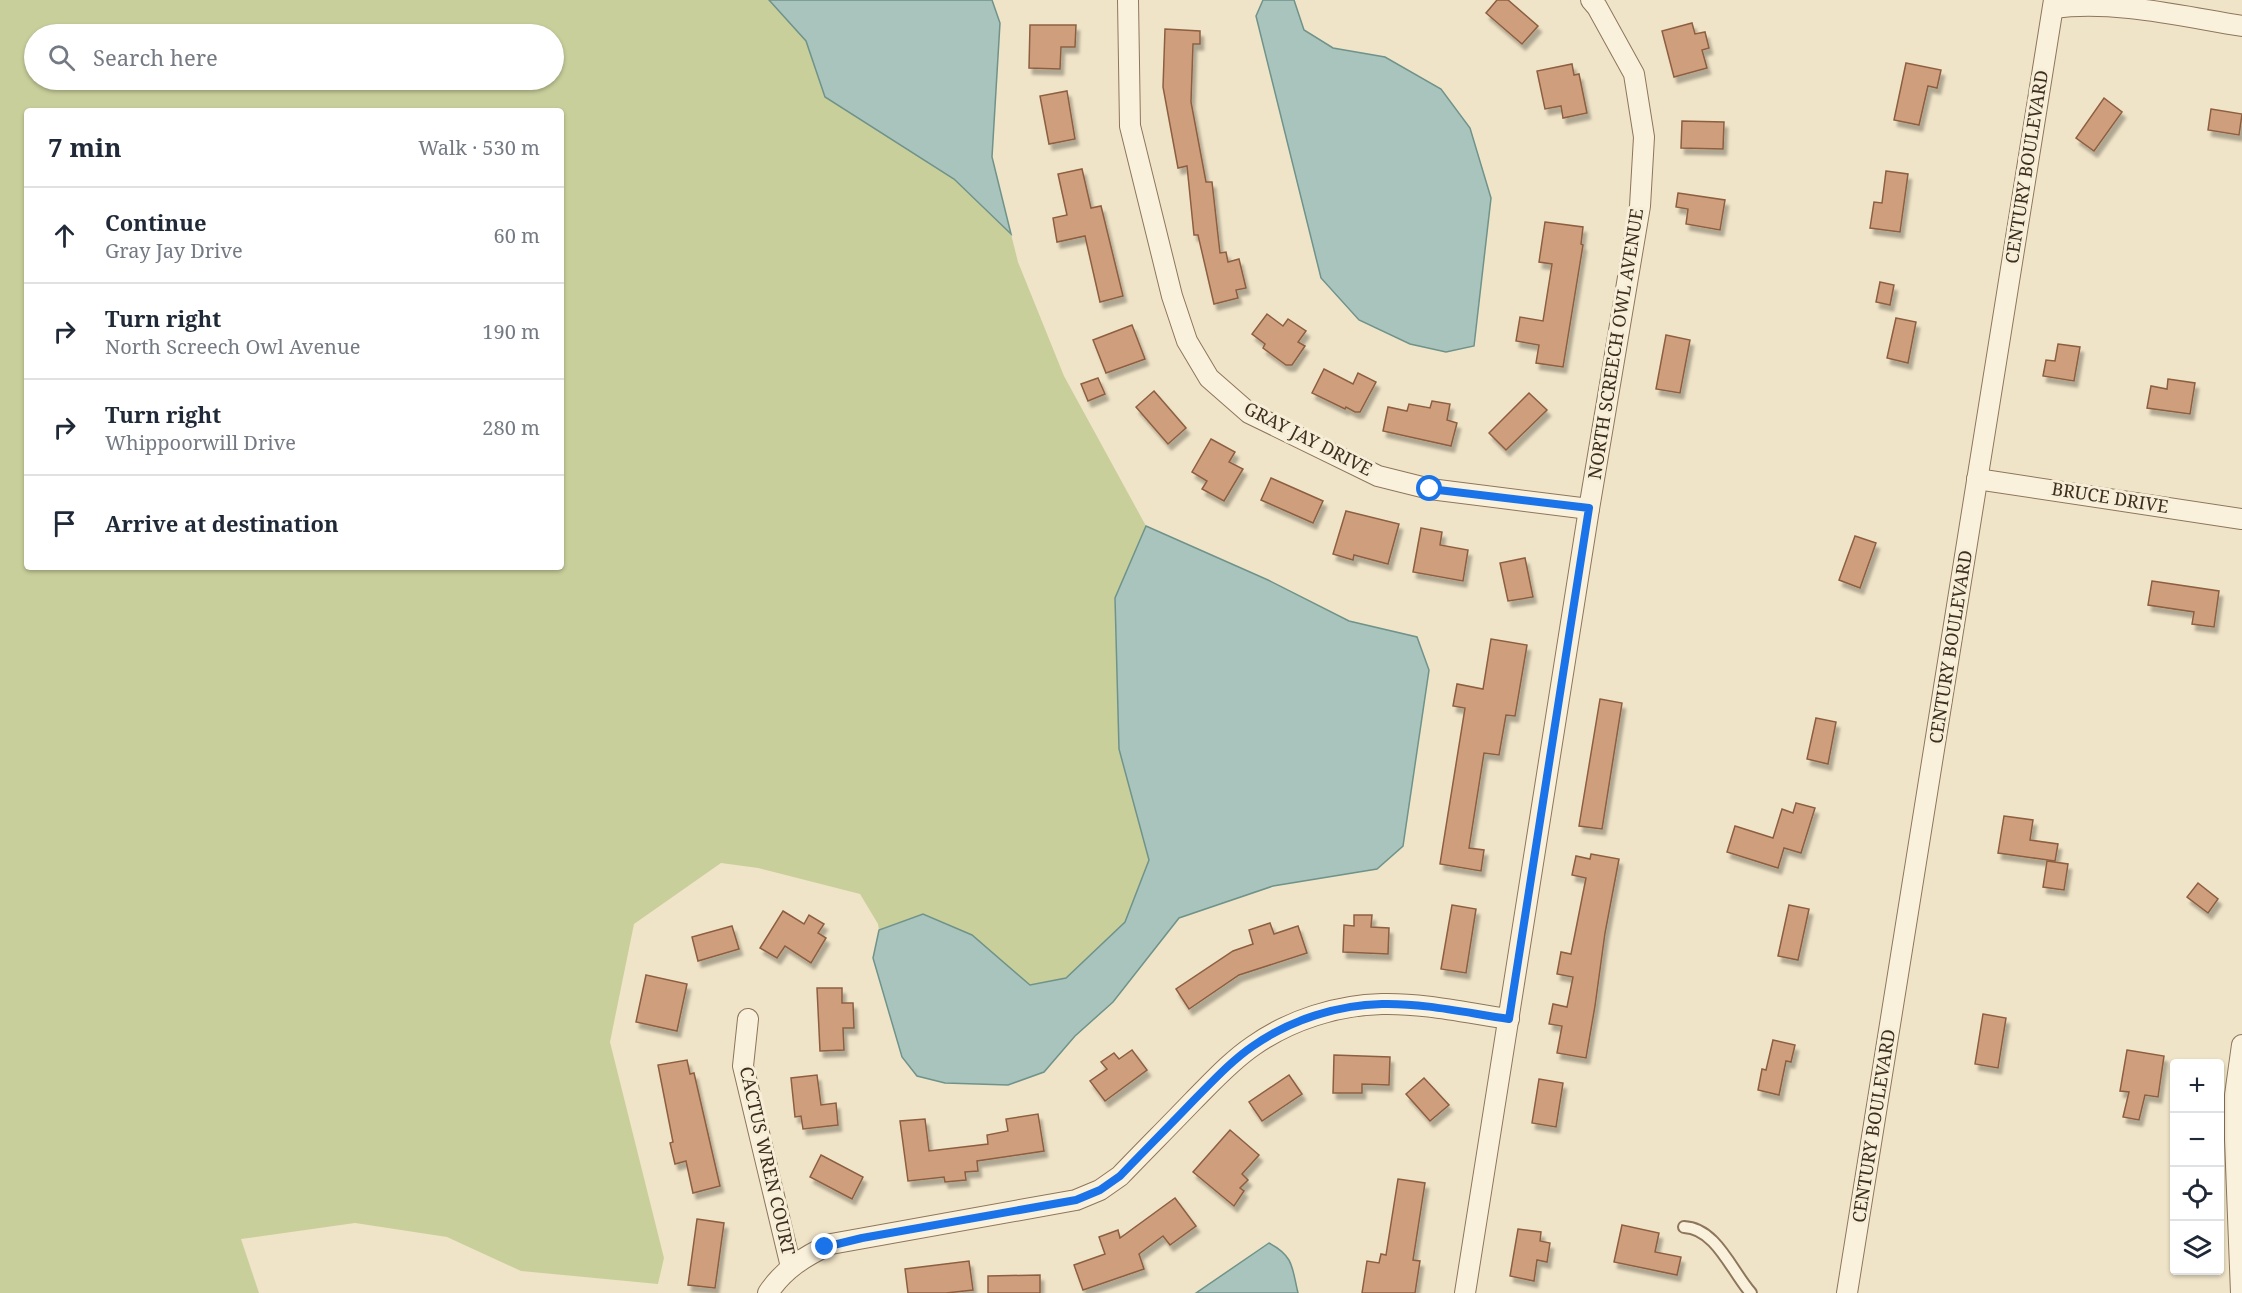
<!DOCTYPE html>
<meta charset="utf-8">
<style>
body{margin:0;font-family:"Noto Serif",serif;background:#f2f2f3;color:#1f2937}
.controls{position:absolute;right:18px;bottom:18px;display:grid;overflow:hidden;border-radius:6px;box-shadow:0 2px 4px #0004}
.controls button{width:54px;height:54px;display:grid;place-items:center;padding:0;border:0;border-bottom:2px solid #e0e1e3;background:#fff;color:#1f2937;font:30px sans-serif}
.stop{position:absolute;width:18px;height:18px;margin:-14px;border:4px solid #1a73e8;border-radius:50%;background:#fff}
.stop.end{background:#1a73e8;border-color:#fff;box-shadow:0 2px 6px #0008}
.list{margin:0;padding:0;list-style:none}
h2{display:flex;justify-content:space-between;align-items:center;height:78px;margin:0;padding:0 24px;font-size:26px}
h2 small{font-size:20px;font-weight:400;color:#747a83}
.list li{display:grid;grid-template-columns:39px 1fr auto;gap:18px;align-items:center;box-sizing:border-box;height:96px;padding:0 24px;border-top:2px solid #e0e1e3}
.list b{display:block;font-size:22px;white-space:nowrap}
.list p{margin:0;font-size:20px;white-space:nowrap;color:#747a83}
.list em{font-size:20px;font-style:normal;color:#747a83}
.icon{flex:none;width:33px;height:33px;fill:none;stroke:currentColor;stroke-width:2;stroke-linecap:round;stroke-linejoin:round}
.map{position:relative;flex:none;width:2242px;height:1293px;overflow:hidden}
.search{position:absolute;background:#fff;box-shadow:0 2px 4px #0004;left:24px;top:24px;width:540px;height:66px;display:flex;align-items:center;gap:15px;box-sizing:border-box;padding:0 21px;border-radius:33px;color:#747a83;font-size:22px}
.panel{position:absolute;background:#fff;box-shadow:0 2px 4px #0004;left:24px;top:108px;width:540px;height:462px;border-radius:6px}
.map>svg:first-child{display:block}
.green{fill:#c9cf9b;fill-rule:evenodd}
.water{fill:#a9c4bc;stroke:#6f938a;stroke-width:1.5}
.building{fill:#cf9f7d;stroke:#8d5f41;stroke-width:1.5;filter:url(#shadow)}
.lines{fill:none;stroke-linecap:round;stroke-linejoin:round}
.service-casing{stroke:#8d765c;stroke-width:14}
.minor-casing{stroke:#8d765c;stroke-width:22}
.service{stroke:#faf1dc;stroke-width:10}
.minor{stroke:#faf1dc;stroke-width:20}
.route{stroke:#1a73e8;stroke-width:8}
.labels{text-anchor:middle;stroke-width:6;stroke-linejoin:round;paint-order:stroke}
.street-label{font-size:18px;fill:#3d2e20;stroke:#f7eed8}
</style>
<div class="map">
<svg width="2242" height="1293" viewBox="0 0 2242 1293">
<defs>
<filter id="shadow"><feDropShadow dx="3.5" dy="6" stdDeviation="1.5" flood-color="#0004"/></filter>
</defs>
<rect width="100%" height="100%" fill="#f0e4c8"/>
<!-- green -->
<path class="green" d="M0,0H769L806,41L825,97L954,179L1011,234L1018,262L1064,376L1146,526L1115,598L1119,749L1149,860L1125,922L1066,978L1030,985L972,935L923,914L879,930L878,924L860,894L758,868L721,863L634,924L610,1042L664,1258L658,1284L521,1271L447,1237L355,1223L241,1239L259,1293H0ZM34,34H554V80H34ZM27,111H561V567H27Z"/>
<!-- water -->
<g class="water">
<path d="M769,0H992L1000,23L992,157L1011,234L954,179L825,97L806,41Z"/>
<path d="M1263,0H1294L1304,30L1333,48L1385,57L1441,89L1470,128L1491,198L1474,346L1446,352L1410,344L1359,320L1321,278L1256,16Z"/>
<path d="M1146,526L1268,580L1349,621L1417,637L1429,670L1403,846L1377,869L1273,886L1179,918L1113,1002L1075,1036L1044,1072L1008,1085L945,1083L917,1076L902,1057L873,958L879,930L923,914L972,935L1030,985L1066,978L1125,922L1149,860L1119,749L1115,598Z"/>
<path d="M1269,1243C1294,1256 1292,1268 1298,1293H1196Z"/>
</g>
<!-- building -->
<g class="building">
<path d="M1497,0H1508L1538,26L1522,44L1486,13Z"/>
<path d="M1692,23L1695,34L1705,32L1709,48L1702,50L1707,68L1674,77L1662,31Z"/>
<path d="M1030,25H1076L1075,47H1061L1060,69L1029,68Z"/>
<path d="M1165,29L1200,31V44H1193L1191,102L1206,182H1212L1220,253L1226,252L1228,262L1239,259L1246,288L1236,290L1238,298L1214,304L1198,235H1194L1187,166L1178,168L1163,87Z"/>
<path d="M1906,63L1941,70L1937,88L1928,86L1919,125L1894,120Z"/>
<path d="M1572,64L1574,75L1579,74L1587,113L1563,118L1561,106L1545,109L1537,71Z"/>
<path d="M1067,91L1075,139L1049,144L1040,96Z"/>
<path d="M2104,98L2122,112L2094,151L2076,138Z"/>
<path d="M2211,109L2242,114L2239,135L2208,130Z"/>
<path d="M1682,121L1724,122L1723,149L1681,148Z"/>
<path d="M1082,169L1091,208L1101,206L1123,296L1100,302L1085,236L1057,242L1053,218L1067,215L1058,174Z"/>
<path d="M1886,171L1908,174L1900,232L1870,228L1874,202L1882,203Z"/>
<path d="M1678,193L1725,200L1720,230L1686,224L1688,209L1676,207Z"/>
<path d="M1545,222L1583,227L1581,244L1583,245L1563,367L1536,363L1539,345L1516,341L1520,317L1543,321L1552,264L1539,262Z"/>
<path d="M1880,282L1894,285L1890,305L1876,302Z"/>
<path d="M1267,314L1283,326L1288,319L1306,331L1298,342L1305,346L1292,365H1286L1263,348L1265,344L1252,334Z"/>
<path d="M1896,318L1916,322L1908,363L1887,358Z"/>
<path d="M1132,325L1145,359L1106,373L1093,340Z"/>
<path d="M1666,335L1690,340L1680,393L1656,389Z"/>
<path d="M2058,344L2080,347L2074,381L2043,376L2046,360L2055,361Z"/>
<path d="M1324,369L1353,384L1358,373L1376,382L1360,412H1355L1346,407L1345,409L1312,393Z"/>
<path d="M1098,378L1105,394L1088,401L1081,384Z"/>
<path d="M2168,379L2195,383L2190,414L2147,408L2151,386L2167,389Z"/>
<path d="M1154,391L1186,428L1168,444L1136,407Z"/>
<path d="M1529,393L1547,410L1506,450L1489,433Z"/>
<path d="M1432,401L1450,404L1447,420L1457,423L1451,446L1383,431L1388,407L1407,411L1409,404L1430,408Z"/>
<path d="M1211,439L1235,452L1229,462L1243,469L1224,501L1202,489L1207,481L1192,472Z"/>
<path d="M1271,478L1323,501L1313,523L1261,500Z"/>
<path d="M1346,511L1399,524L1388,564L1354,555L1353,560L1333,554Z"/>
<path d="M1421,528L1442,532L1440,545L1468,550L1463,581L1413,572Z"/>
<path d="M1855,536L1876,543L1860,588L1839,580Z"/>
<path d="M1525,558L1533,597L1508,601L1500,563Z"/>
<path d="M2152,581L2219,591L2214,627L2192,624L2194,612L2148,605Z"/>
<path d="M1491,639L1527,645L1515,716L1506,715L1499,755L1484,753L1469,848L1484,850L1481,871L1440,864L1465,708L1453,706L1457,684L1483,689Z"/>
<path d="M1600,699L1622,703L1602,829L1579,826Z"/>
<path d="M1816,718L1836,722L1828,764L1807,759Z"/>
<path d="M1796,803L1815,808L1801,853L1784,848L1778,868L1727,852L1735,826L1773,838L1782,809L1793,813Z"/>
<path d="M2004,816L2033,820L2030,840L2058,844L2055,861L1998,853Z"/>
<path d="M1591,854L1619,859L1605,933L1595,1006L1586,1058L1557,1053L1562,1026L1549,1024L1553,1004L1567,1007L1573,977L1557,974L1561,952L1571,954L1586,878L1572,875L1576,856L1590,859Z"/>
<path d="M2047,861L2068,864L2064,890L2043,887Z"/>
<path d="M2198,883L2218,899L2208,913L2187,897Z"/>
<path d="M1452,905L1476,909L1466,973L1441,969Z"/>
<path d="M1789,905L1809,909L1798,960L1778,956Z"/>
<path d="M783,911L804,924L809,915L824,924L818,933L826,938L811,963L785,946L777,958L760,948Z"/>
<path d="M1354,915H1372L1371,927L1389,928L1388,954L1343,952L1344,925L1354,926Z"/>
<path d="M1270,923L1274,934L1298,926L1307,953L1239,975L1189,1009L1176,989L1233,951L1253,944L1249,930Z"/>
<path d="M732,926L739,949L698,961L692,937Z"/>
<path d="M646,975L687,984L677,1031L636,1022Z"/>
<path d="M817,988H842V1003H853L854,1028H843L844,1050L820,1051Z"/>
<path d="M1983,1014L2006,1018L1998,1068L1975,1064Z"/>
<path d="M1773,1040L1795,1045L1791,1062L1786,1061L1779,1095L1758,1090L1762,1069L1766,1070Z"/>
<path d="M1132,1050L1147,1070L1105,1101L1090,1081L1107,1069L1101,1062L1114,1053L1119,1059Z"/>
<path d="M2127,1050L2164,1056L2158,1097L2145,1095L2139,1120L2123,1117L2129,1092L2120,1091Z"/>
<path d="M1334,1055L1390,1057L1389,1085L1362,1084V1093H1333Z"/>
<path d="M687,1060L690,1074L694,1073L720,1186L693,1193L686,1161L675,1164L670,1143L673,1142L658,1065Z"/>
<path d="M817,1075L821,1105L836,1103L838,1125L803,1129L801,1116L795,1117L791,1078Z"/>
<path d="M1289,1075L1302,1094L1262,1121L1249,1102Z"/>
<path d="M1424,1078L1449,1105L1430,1121L1406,1094Z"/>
<path d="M1539,1079L1563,1083L1556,1127L1532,1123Z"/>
<path d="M1038,1114L1044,1151L977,1161L978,1171L965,1172L966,1180L945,1182L944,1177L908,1181L900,1121L925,1119L929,1151L988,1144L987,1135L1008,1131L1006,1119Z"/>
<path d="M1230,1130L1259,1155L1242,1174L1248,1180L1240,1188L1244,1191L1234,1206L1193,1172Z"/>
<path d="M821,1155L863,1177L852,1199L810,1177Z"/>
<path d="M1398,1179L1425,1183L1413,1260L1420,1261L1415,1293H1362L1367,1261L1379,1263L1381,1254L1386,1255Z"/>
<path d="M1175,1198L1196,1226L1170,1245L1163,1236L1139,1254L1144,1269L1083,1290L1074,1265L1105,1254L1099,1237L1118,1230L1120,1238Z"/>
<path d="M697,1219L724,1223L715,1288L688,1285Z"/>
<path d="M1622,1225L1659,1233L1655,1252L1681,1257L1677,1275L1614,1262Z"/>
<path d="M1518,1229L1541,1232L1540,1241L1550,1243L1547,1262L1537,1260L1534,1281L1510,1276Z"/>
<path d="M969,1261L973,1290L946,1293H908L905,1269Z"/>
<path d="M1040,1275V1293H988V1276Z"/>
</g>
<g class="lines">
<defs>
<path id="service" d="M1684,1227C1716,1228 1732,1272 1751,1293"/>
<g id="minor">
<path d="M1128,0L1130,126L1172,296L1187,341L1209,378L1249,413L1378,476L1430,489L1589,509"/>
<path d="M2053,8C2115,0 2180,16 2242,26"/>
<path d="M1977,479L2242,519"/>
<path d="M748,1019L743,1066L791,1267"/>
<path d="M768,1293C784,1269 805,1256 831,1244L1076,1200L1100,1190L1120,1176C1144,1151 1169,1126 1193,1101C1212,1082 1231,1061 1253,1046C1290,1020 1337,1005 1382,1004C1424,1003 1467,1013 1509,1019"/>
<path d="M1465,1293L1589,509L1640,206L1644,137L1634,74L1597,7L1591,0"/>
<path d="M1847,1293L2054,0"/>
<path d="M2241,1293L2235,1140V1095L2242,1045"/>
</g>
</defs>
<!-- service casing -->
<use href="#service" class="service-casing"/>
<!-- minor casing -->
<use href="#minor" class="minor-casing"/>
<!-- service -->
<use href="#service" class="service"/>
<!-- minor -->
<use href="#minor" class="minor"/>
</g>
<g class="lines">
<!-- route -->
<path class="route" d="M825,1247L862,1238L1076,1200L1100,1190L1120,1176C1144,1151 1169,1126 1193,1101C1212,1082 1231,1061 1253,1046C1290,1020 1337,1005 1382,1004C1424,1003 1467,1013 1509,1019L1589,508L1430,489"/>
</g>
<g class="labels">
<!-- street labels -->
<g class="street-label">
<text transform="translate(2027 167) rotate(-81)" y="6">CENTURY BOULEVARD</text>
<text transform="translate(1616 344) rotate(-81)" y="6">NORTH SCREECH OWL AVENUE</text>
<text transform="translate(1308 439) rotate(27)" y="6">GRAY JAY DRIVE</text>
<text transform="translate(2110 498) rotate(9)" y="6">BRUCE DRIVE</text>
<text transform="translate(1951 647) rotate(-81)" y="6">CENTURY BOULEVARD</text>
<text transform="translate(1874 1126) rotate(-81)" y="6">CENTURY BOULEVARD</text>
<text transform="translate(767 1161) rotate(77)" y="6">CACTUS WREN COURT</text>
</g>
</g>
</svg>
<div class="controls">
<button>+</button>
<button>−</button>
<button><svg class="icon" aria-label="locate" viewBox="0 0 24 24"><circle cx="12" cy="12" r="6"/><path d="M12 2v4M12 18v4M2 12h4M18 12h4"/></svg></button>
<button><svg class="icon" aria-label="layers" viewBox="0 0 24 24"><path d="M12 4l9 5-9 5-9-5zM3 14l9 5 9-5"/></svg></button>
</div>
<div class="stop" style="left:1430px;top:489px"></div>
<div class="stop end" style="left:825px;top:1247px"></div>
<div class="search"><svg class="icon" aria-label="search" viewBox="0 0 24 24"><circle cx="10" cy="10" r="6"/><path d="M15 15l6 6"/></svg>Search here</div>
<section class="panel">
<h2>7 min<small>Walk · 530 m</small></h2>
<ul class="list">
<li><svg class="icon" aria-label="ahead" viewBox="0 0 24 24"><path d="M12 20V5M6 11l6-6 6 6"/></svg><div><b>Continue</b><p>Gray Jay Drive</p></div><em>60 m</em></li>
<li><svg class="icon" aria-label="right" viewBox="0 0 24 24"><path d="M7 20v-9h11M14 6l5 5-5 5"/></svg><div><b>Turn right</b><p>North Screech Owl Avenue</p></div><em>190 m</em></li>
<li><svg class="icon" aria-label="right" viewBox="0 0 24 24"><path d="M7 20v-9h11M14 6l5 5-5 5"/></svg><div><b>Turn right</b><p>Whippoorwill Drive</p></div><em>280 m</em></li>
<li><svg class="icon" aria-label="arrive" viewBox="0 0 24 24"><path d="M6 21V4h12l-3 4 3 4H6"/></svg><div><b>Arrive at destination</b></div></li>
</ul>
</section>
</div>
